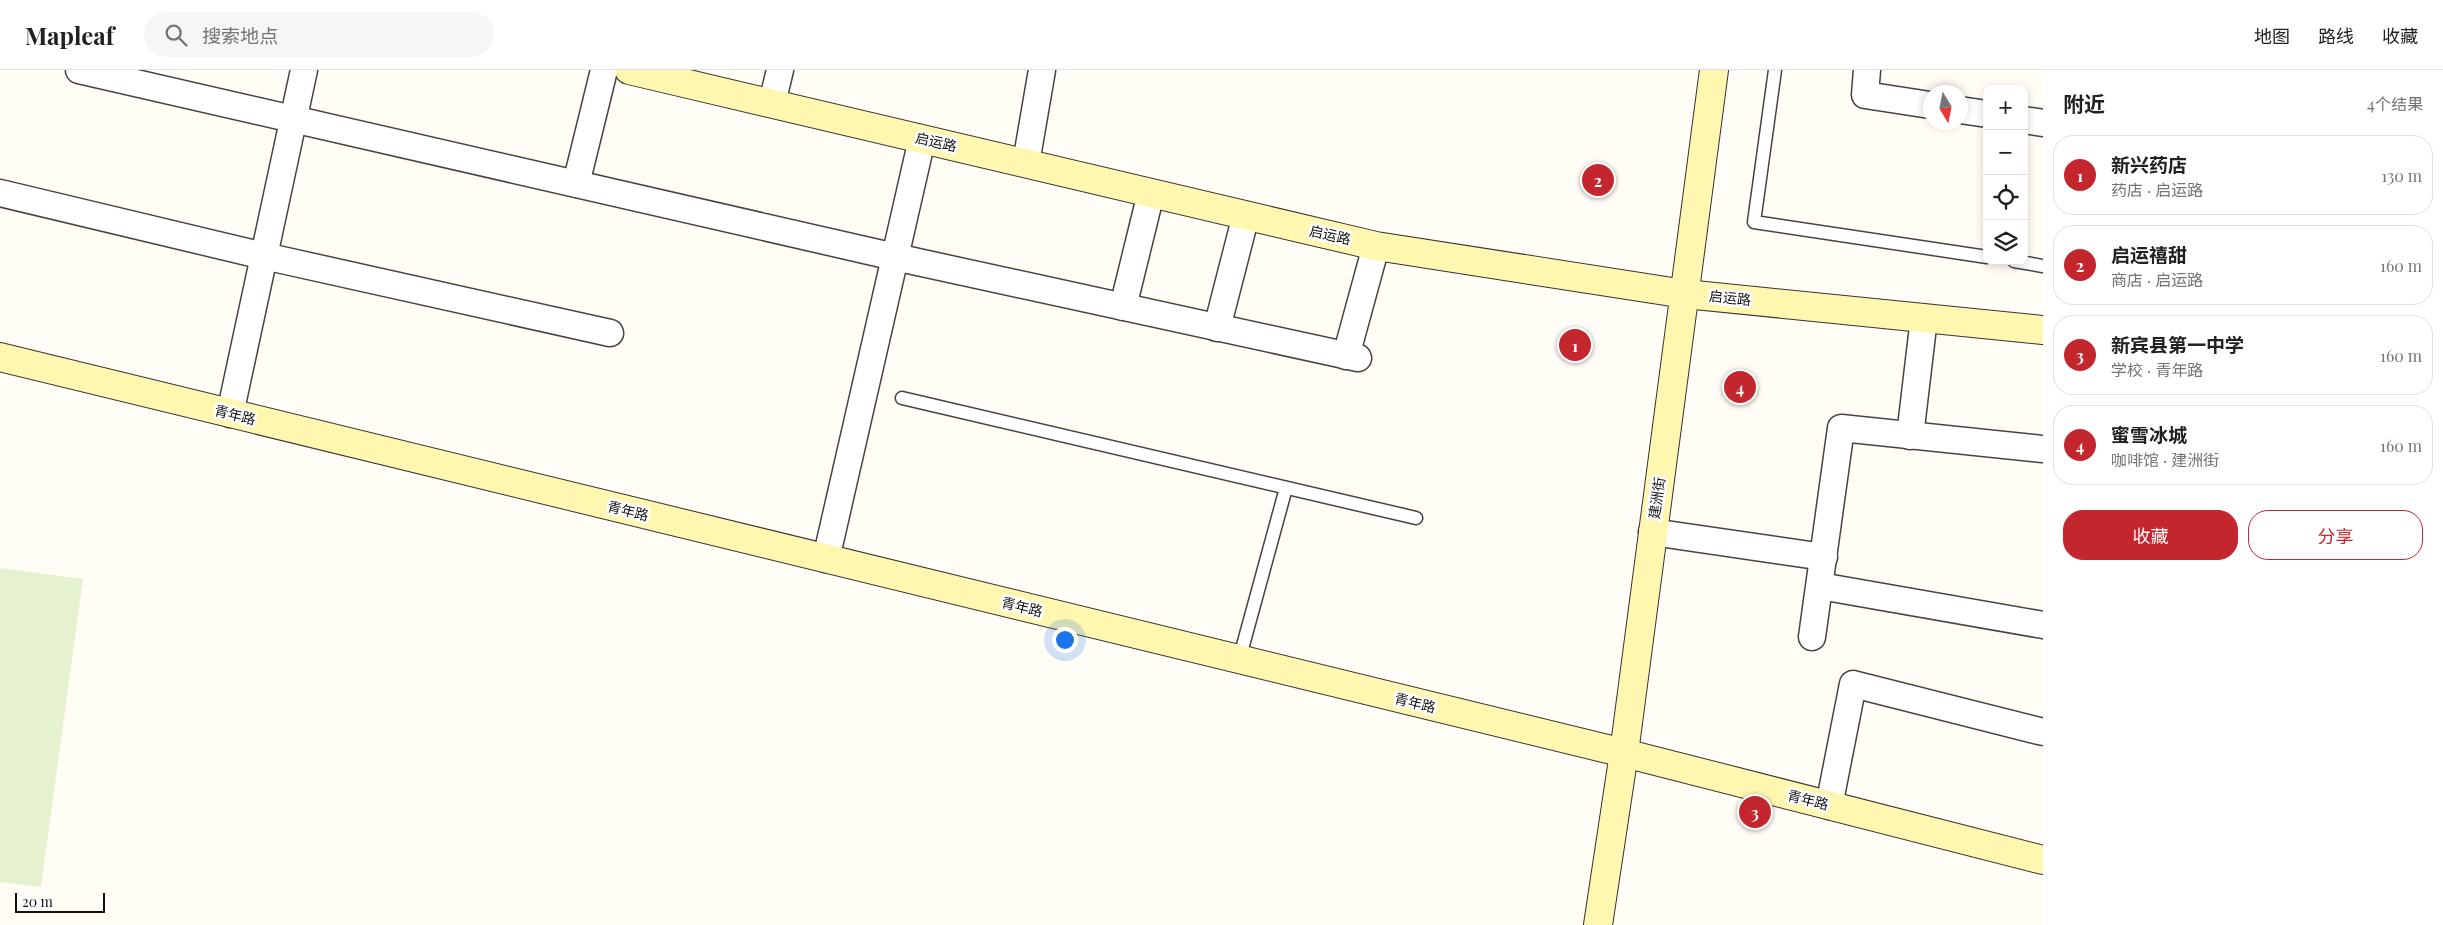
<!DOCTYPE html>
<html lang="zh">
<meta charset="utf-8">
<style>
body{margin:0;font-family:"Playfair Display","Noto Sans SC",serif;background:#f6f6f6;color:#202124}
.controls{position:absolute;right:15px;top:15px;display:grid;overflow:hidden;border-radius:10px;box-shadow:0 2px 8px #0003}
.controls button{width:45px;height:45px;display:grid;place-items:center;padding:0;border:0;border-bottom:1px solid #e0e0e0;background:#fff;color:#202124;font:25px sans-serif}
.compass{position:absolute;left:1923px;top:15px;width:45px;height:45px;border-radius:50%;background:#fff;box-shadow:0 2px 8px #0003;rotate:170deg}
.scale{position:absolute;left:15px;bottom:12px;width:90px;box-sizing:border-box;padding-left:5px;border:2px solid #111;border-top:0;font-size:14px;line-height:18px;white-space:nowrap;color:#111;-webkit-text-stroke:4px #fff;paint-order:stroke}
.you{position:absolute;left:1064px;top:569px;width:18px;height:18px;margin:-12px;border:4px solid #fff;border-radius:50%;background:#1a73e8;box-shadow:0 0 0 8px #1a73e833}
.badge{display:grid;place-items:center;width:32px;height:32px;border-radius:50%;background:#c4262e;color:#fff;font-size:16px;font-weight:700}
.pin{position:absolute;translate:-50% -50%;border:2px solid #fff;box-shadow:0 1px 5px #0006}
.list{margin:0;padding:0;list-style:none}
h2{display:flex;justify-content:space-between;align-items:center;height:65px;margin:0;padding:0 20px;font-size:21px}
h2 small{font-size:16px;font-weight:400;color:#757577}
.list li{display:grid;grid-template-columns:32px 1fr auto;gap:15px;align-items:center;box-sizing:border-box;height:80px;margin:0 10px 10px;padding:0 10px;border:1px solid #e0e0e0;border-radius:20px}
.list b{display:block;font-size:19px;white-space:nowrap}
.list p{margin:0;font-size:16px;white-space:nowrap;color:#757577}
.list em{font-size:16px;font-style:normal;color:#757577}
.actions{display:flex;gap:10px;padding:15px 20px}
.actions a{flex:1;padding:11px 0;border:1px solid #c4262e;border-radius:20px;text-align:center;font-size:18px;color:#c4262e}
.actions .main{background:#c4262e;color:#fff}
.icon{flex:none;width:28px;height:28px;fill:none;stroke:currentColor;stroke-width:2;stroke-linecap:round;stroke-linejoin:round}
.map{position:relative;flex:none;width:2043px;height:855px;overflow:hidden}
header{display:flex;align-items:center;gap:30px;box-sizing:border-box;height:70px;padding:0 25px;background:#fff;border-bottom:1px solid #e0e0e0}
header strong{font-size:24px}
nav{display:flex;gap:28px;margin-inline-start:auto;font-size:18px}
.search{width:350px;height:45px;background:#f6f6f6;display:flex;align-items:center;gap:12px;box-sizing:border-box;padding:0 18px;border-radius:28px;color:#757577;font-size:19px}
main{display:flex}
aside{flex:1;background:#fff}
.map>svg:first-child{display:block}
.pitch{fill:#e6f2cf}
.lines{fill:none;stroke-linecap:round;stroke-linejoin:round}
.lane-casing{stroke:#444;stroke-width:15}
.street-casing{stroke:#444;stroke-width:29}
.secondary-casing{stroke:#333;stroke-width:30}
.lane{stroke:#fff;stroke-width:12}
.street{stroke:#fff;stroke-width:26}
.secondary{stroke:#fff6b0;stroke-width:28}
.labels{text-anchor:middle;stroke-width:5;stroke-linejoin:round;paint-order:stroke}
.street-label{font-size:14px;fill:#111;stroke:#fff}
</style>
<header>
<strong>Mapleaf</strong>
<div class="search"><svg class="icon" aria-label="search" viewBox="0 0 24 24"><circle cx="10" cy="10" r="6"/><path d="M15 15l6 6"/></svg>搜索地点</div>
<nav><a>地图</a><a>路线</a><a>收藏</a></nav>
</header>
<main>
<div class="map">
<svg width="2043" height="855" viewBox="0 0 2043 855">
<rect width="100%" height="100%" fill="#fffdf5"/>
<!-- pitch -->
<path class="pitch" d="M0,498L83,509L41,817L0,812Z"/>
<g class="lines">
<defs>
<g id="lane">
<path d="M1775,0L1754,152L1987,187"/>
<path d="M2014,191L2043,196"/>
<path d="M902,328L1416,448"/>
<path d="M1239,590L1286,418"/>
</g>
<g id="street">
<path d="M79,0L895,187L1358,288"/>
<path d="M1867,0L1865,25L1930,35"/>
<path d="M772,33L780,0"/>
<path d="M1960,40L1987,44"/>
<path d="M2024,50L2043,53"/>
<path d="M1026,93L1042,0"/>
<path d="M576,114L604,0"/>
<path d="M0,123L264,186L610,263"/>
<path d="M1123,237L1151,123"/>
<path d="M1217,258L1246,145"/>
<path d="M1346,286L1376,176"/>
<path d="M230,344L304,0"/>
<path d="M1910,366L1924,248"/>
<path d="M1652,462L1824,487"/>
<path d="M826,489L922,69"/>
<path d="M1820,516L2043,555"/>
<path d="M1812,567L1841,358L2043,379"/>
<path d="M1829,736L1853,614L2043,662"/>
</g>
<g id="secondary">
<path d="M629,0L1376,176L1685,224L2043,260"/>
<path d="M0,287L1624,683L2043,790"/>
<path d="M1598,855L1624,683L1714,0"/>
</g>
</defs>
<!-- lane casing -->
<use href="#lane" class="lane-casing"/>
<!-- street casing -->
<use href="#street" class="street-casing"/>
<!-- secondary casing -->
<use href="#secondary" class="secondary-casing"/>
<!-- lane -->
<use href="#lane" class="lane"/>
<!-- street -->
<use href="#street" class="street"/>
<!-- secondary -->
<use href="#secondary" class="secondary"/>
</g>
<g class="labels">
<!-- street labels -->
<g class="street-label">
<text transform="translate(936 72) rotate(13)" y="5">启运路</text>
<text transform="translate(1330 165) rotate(13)" y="5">启运路</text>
<text transform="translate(1730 228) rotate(6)" y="5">启运路</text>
<text transform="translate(235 345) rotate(14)" y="5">青年路</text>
<text transform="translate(1657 428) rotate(-82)" y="5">建洲街</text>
<text transform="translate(628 441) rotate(14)" y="5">青年路</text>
<text transform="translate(1022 537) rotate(14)" y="5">青年路</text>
<text transform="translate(1415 633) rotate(14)" y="5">青年路</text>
<text transform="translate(1808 730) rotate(14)" y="5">青年路</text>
</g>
</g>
</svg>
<div class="controls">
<button>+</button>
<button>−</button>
<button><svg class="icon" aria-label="locate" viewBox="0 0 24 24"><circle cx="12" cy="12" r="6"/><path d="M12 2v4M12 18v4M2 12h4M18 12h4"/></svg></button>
<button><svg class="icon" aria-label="layers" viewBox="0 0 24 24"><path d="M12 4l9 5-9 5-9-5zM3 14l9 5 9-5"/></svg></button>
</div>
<svg class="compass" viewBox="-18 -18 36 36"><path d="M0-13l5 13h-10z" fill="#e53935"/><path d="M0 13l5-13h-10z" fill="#757577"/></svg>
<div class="scale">20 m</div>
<div class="you"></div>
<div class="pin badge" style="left:1575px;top:275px">1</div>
<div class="pin badge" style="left:1598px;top:110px">2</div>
<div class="pin badge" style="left:1755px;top:742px">3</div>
<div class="pin badge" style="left:1740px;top:317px">4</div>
</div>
<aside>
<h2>附近<small>4个结果</small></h2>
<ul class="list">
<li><span class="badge">1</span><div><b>新兴药店</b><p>药店 · 启运路</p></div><em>130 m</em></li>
<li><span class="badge">2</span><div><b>启运禧甜</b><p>商店 · 启运路</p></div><em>160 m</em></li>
<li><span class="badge">3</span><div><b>新宾县第一中学</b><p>学校 · 青年路</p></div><em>160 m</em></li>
<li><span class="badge">4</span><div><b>蜜雪冰城</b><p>咖啡馆 · 建洲街</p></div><em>160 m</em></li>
</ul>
<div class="actions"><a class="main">收藏</a><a>分享</a></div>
</aside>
</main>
